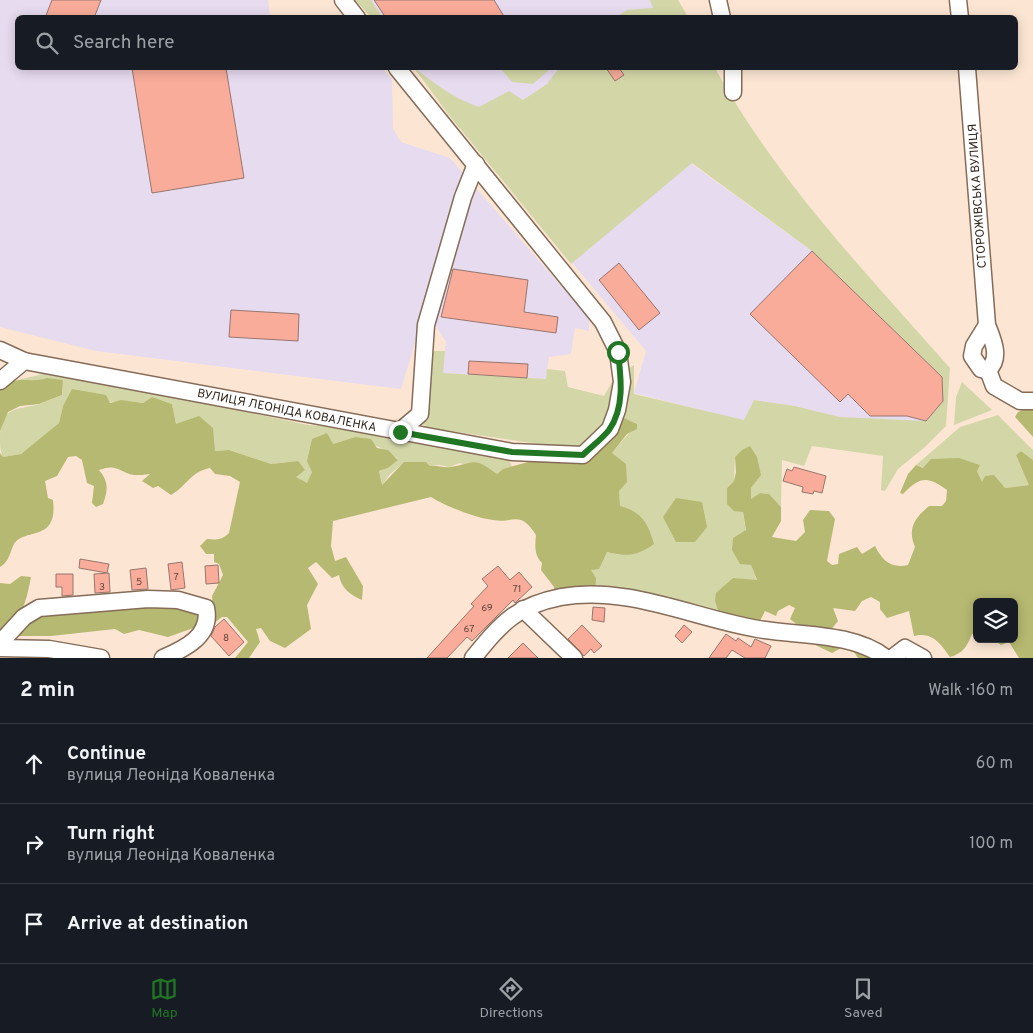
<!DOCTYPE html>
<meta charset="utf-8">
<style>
body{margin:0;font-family:Overpass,sans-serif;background:#242831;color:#f1f3f6}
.controls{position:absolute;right:15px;bottom:15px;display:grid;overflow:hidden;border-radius:8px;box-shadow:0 2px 12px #0003}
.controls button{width:45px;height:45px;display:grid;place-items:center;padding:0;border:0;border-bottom:1px solid #363941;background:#171b24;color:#f1f3f6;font:25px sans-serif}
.stop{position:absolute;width:15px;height:15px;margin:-11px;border:4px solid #207622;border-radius:50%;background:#fff}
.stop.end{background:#207622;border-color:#fff;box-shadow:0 1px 5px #0008}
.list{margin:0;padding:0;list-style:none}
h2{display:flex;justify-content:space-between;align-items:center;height:65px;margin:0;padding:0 20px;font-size:21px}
h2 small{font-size:16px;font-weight:400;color:#9ea1a6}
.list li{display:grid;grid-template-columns:32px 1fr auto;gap:15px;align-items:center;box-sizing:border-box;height:80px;padding:0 20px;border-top:1px solid #363941}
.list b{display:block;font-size:19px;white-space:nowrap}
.list p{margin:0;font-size:16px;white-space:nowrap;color:#9ea1a6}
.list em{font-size:16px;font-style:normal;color:#9ea1a6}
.icon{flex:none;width:28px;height:28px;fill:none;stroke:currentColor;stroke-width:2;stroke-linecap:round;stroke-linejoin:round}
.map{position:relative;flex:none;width:1033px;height:658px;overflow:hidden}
.search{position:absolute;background:#171b24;box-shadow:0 2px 12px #0003;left:15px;right:15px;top:15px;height:55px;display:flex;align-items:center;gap:12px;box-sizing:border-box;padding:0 18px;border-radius:8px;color:#9ea1a6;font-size:19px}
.sheet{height:305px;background:#171b24}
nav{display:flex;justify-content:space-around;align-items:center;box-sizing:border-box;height:70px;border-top:1px solid #363941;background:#171b24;font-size:14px;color:#9ea1a6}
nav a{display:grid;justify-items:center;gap:2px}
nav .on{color:#207622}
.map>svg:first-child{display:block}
.industrial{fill:#e7dbef}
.green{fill:#d3d7a8}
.forest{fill:#b6b971}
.building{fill:#f9ac9a;stroke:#97766e}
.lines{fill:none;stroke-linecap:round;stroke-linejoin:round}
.minor-casing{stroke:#856c58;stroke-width:19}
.minor{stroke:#fff;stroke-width:16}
.route{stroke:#207622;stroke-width:6}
.labels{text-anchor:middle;stroke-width:4;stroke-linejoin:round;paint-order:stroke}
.number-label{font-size:10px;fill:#62473c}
.street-label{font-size:12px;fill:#2f251c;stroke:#fff}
</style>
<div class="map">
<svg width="1033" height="658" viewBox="0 0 1033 658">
<rect width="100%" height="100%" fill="#fce6d3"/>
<!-- industrial -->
<g class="industrial">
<path d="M0,0H268L270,17L18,18V68H382L392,79L393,128L401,142L450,158L466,176L401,389L96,351L0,327Z"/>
<path d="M371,0H650L659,17H382Z"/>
<path d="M416,68H683L692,164L812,251L942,377L943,401L926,421L890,425L840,417L795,406L754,400L744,421L634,393L646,351L448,114Z"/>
<path d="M476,188L589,318V331L575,328L571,354L549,357L546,379L442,373L446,342L434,323L467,198Z"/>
</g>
<!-- green -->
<g class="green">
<path d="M355,0H371L382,17H371Z"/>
<path d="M650,0H678L688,17H616L627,10L653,8Z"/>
<path d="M414,68C438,85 449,96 479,107L509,91L523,100L547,84L559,68H715C776,179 866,273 950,368L946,426L925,447L898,469L885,491L881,490L883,456L812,446L804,466L782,460L781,507L768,494L760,493L751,500V488L760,475L735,458L734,481L727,488L743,512L751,565L757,581L733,578L719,613L591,597L590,570L607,552L621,555L619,491L611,454L637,424L624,418L629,368L634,365V394L744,420L754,400L795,406L840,417L926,421L943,401L942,377L812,251L692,163L571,264L448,114Z"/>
<path d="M500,68H549V70L533,84L512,82Z"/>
<path d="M433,351H445L443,373L546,379L547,369L565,371L568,387L604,396L613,380C611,408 604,440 574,449L429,428L419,422L423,356Z"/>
<path d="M43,374L190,400L308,425L334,427L395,440L508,457L512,467L503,469L497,474L460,463L449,467L439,465L430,466L426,462H405L390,474L382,485L379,471L388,468L398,459C386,448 370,444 355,437L333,444L312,472L307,484L296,477L298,461L271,464L229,450L215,451L176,424L172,404L152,397L143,403C116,399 90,404 63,406L59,423L51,430L21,454L3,457C0,451 0,444 0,438C0,405 18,410 40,404C47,401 55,398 62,395L63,380H17Z"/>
<path d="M962,382L992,410L954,425L956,397Z"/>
<path d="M998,415L1033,450V460L1021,451L1016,455L1030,485L1005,488L982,483L977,471L924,468L916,465L960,427Z"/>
</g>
<!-- forest -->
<g class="forest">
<path d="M47,378L63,380L62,395L39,404L20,406L8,412L0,431V389C13,374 31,384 47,378Z"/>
<path d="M72,389L106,395L110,403L121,400L143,403L152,397L172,404L176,424L199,416L213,428L215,451L229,450L271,464L298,461L305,470L296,477L307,483L312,472L307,461L312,439L327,433L333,444L355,437L371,439L377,448L388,450L398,460L388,468L379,471L382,485L404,462H426L430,466C437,465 443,468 450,467C477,463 472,456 497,474L503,469L532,461H572L613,430L624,418L637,424V429L627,434L612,453L626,464L627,482L619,491L620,506C642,512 648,523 654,544C637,556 627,557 607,552L599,569L591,570L596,578L595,593H553L554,587L541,570L542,563C534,555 535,545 536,535C519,509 515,524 493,520C476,518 445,506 431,497L333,521L331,546L335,561L346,557L363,586L362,600C350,595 341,588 339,575L332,578L316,562L308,568L318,584L307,605L311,629L285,648L270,641L261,628L256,629L260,642L249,658H235L248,642L227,617H222L208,628L199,626L168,637L139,630L124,634L115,629L51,636H14L39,613L148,602L213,609L212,596L223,575L219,564L214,562V554H206L200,546L207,539C216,540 222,540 229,533L240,482L230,476L215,474L210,468C190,472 188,485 171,495L158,486L153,488L142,481L150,474C145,475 139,475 134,475C119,472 117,463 99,470C109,482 108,490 103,504L96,507L92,503L94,486L87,483L82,460L76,456L68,457L57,476L45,481L48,498L53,500C58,543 25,527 14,544C10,552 9,562 0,567V453L3,457L21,454L59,423L63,406Z"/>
<path d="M1033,406V437L1015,417L1018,412Z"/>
<path d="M750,446L757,457L761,475L751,488V499L760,493L769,494L781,507V521L772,537L796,541L805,532L803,520L810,510L829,511L835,519L827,561L832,565L838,564L839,554L857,547L862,554L875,546C882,560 891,569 908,565L915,547C907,528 915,518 929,506H942L946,501L947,490C928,476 920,476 903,494L900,493L908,474L916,465L923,468L931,459L959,458L980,465L977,471L982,482L985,476L994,475L1005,488L1029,485L1016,455L1021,451L1033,460V658H1019L1009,642L1001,645L992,639H1014V602H977V635L972,634C967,647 963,653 950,657C941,644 932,631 914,636L909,611L887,618L880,609V602L871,597L862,601L855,611L833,608L838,621L830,631L881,658H858L854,652L841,648L832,653L811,643L772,640L769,637H812L816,626H799L790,619L795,608L789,605L778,611L776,616L765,611L760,621L755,622L727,613H719L715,601L716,593L733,578L757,580L751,565L740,564L732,550L733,538L746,530L743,512L734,511L727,504V488L734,481L736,472L735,457L742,450Z"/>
<path d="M676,498L702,502L707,527L695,542H676L663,517Z"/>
<path d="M21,576L31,577C25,607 23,615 0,635V583L10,584Z"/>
</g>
<!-- building -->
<g class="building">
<path d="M52,0H101L94,18H45Z"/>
<path d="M374,0H494L505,18H386Z"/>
<path d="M132,68H226L244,178L152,193Z"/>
<path d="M606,68H619L624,75L615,81Z"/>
<path d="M812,251L942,377L943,401L926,421L907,416H870L848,394L840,402L750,314Z"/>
<path d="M619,263L660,313L639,330L599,280Z"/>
<path d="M453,269L528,280L524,312L558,317L556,333L441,317Z"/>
<path d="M231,310L299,314L298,341L229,337Z"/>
<path d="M469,361L528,364L527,378L468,374Z"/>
<path d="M794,467L826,476L822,493L814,491L813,494L802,492L803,487L783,481L787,469L792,471Z"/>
<path d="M80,559L109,564L107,573L79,568Z"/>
<path d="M182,562L185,588L171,590L168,564Z"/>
<path d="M218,565L219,583L206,584L205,566Z"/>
<path d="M498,566L510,580L519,572L532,587L515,603L513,600L472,641L467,637L447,658H427L474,606L471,604L488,586L482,579Z"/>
<path d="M146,568L148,589L132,590L130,570Z"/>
<path d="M109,573L110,592L95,593L94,574Z"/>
<path d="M56,574H73V595L62,596V587H56Z"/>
<path d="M593,607L605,608L604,622L592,620Z"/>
<path d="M224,619L244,642L229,656L211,636L215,627Z"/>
<path d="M582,625L602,646L594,653L591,649L584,656L568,639Z"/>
<path d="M684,625L692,632L682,643L675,636Z"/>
<path d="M726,634L736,641L738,638L751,647L755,639L771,646L765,658H745L732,650L726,658H709Z"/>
<path d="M523,643L538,658H508Z"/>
</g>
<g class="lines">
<defs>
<g id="minor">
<path d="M343,0L357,18"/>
<path d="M718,0L722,18"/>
<path d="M958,0L960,18"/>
<path d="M967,68L987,325C992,338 1002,358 988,370L981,369L972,356L974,346L987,325"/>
<path d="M733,92V68"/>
<path d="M0,350L24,361L512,452L583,455L610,429L617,410L622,382L618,352L603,322L397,68"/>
<path d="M988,370L994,386L1020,401H1033"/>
<path d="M0,381L24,361"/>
<path d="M400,431L420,414L426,325L463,197L476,164"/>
<path d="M523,609L574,658"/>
<path d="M0,643L24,617L39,608L148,599L178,600L206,608C212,636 184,649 163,658"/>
<path d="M0,648L49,649L101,658"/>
<path d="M473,658C501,624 515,606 561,597C626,585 694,618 758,629C798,636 853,632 886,658"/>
<path d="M892,658L905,648L923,658"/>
</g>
</defs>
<!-- minor casing -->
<use href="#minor" class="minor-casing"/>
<!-- minor -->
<use href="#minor" class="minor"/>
</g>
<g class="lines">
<!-- route -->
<path class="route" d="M400,432L512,452L583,455C591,447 602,439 609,430C625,408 621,377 618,352"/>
</g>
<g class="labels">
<!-- number labels -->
<g class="number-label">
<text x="176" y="580">7</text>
<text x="139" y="585">5</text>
<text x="102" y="590">3</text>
<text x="517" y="592">71</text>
<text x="487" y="611">69</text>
<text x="469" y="632">67</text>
<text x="226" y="641">8</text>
</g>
<!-- street labels -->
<g class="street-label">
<text transform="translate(977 196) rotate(-94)" y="4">СТОРОЖІВСЬКА ВУЛИЦЯ</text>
<text transform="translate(287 410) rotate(11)" y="4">ВУЛИЦЯ ЛЕОНІДА КОВАЛЕНКА</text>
</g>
</g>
</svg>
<div class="controls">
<button><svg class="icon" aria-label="layers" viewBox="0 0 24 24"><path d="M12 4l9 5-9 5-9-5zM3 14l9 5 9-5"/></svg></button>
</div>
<div class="stop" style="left:618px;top:352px"></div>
<div class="stop end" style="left:400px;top:432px"></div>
<div class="search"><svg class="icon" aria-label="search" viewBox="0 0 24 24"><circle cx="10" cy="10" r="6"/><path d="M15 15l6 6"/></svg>Search here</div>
</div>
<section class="sheet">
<h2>2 min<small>Walk · 160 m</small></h2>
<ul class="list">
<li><svg class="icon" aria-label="ahead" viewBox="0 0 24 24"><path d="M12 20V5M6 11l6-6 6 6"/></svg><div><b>Continue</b><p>вулиця Леоніда Коваленка</p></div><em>60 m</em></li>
<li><svg class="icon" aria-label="right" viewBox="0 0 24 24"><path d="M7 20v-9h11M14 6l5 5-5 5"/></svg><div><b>Turn right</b><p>вулиця Леоніда Коваленка</p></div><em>100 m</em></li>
<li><svg class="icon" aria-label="arrive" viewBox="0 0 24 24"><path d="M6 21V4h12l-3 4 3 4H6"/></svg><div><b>Arrive at destination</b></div></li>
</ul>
</section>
<nav>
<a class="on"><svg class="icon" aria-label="map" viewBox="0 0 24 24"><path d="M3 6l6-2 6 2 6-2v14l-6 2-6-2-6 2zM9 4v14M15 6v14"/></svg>Map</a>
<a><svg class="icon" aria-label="directions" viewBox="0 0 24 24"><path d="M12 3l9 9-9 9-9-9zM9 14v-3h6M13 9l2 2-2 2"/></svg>Directions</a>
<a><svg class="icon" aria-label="saved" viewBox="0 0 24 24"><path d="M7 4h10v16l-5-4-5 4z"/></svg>Saved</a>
</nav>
